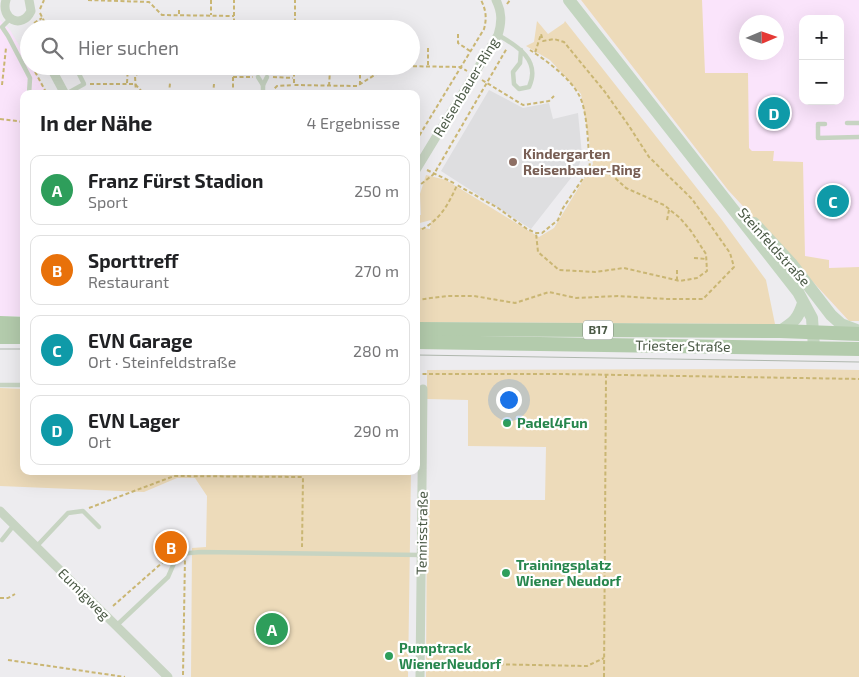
<!DOCTYPE html>
<html lang="de">
<meta charset="utf-8">
<style>
body{margin:0;font-family:"Exo 2",sans-serif;background:#f6f6f6;color:#202124}
.controls{position:absolute;right:15px;top:15px;display:grid;overflow:hidden;border-radius:10px;box-shadow:0 5px 20px #0002}
.controls button{width:45px;height:45px;display:grid;place-items:center;padding:0;border:0;border-bottom:1px solid #e0e0e0;background:#fff;color:#202124;font:25px sans-serif}
.compass{position:absolute;left:739px;top:15px;width:45px;height:45px;border-radius:50%;background:#fff;box-shadow:0 5px 20px #0002;rotate:88deg}
.you{position:absolute;left:508px;top:399px;width:18px;height:18px;margin:-12px;border:4px solid #fff;border-radius:50%;background:#1a73e8;box-shadow:0 0 0 8px #1a73e833}
.badge{display:grid;place-items:center;width:32px;height:32px;border-radius:50%;background:#2d7420;color:#fff;font-size:16px;font-weight:700}
.pin{position:absolute;translate:-50% -50%;border:2px solid #fff;box-shadow:0 1px 5px #0006}
.list{margin:0;padding:0;list-style:none}
h2{display:flex;justify-content:space-between;align-items:center;height:65px;margin:0;padding:0 20px;font-size:21px}
h2 small{font-size:16px;font-weight:400;color:#757577}
.list li{display:grid;grid-template-columns:32px 1fr auto;gap:15px;align-items:center;box-sizing:border-box;height:70px;margin:0 10px 10px;padding:0 10px;border:1px solid #e0e0e0;border-radius:10px}
.list b{display:block;font-size:19px;white-space:nowrap}
.list p{margin:0;font-size:16px;white-space:nowrap;color:#757577}
.list em{font-size:16px;font-style:normal;color:#757577}
.icon{flex:none;width:28px;height:28px;fill:none;stroke:currentColor;stroke-width:2;stroke-linecap:round;stroke-linejoin:round}
.map{position:relative;flex:none;width:859px;height:677px;overflow:hidden}
.search{position:absolute;background:#fff;box-shadow:0 5px 20px #0002;left:20px;top:20px;width:400px;height:55px;display:flex;align-items:center;gap:12px;box-sizing:border-box;padding:0 18px;border-radius:28px;color:#757577;font-size:19px}
.panel{position:absolute;background:#fff;box-shadow:0 5px 20px #0002;left:20px;top:90px;width:400px;height:385px;border-radius:10px}
.map>svg:first-child{display:block}
.commercial{fill:#fae4fb;fill-rule:evenodd}
.education{fill:#dedee0}
.green{fill:#eddbba}
.lines{fill:none;stroke-linecap:round;stroke-linejoin:round}
.path{stroke:#cab673;stroke-width:2;stroke-dasharray:4 2.5;stroke-linecap:butt}
.service{stroke:#c7d4c2;stroke-width:4.5}
.minor{stroke:#c7d4c2;stroke-width:9}
.secondary{stroke:#c3d5bf;stroke-width:12}
.primary{stroke:#b3cbac;stroke-width:14}
.tram{stroke:#afb7ae;stroke-width:1}
.education-dot{fill:#8d6e63;stroke:#fff;stroke-width:2}
.leisure-dot{fill:#2e9e5b;stroke:#fff;stroke-width:2}
.labels{text-anchor:middle;stroke-width:4.5;stroke-linejoin:round;paint-order:stroke}
.shield{fill:#fff;stroke:#808b7d;stroke-width:1}
.shield-label{font-size:12px;font-weight:bold;fill:#4a5945}
.street-label{font-size:14px;fill:#4a5945;stroke:#fff}
.education-label{font-size:14px;font-weight:bold;fill:#785e54;stroke:#fff;text-anchor:start}
.leisure-label{font-size:14px;font-weight:bold;fill:#27864d;stroke:#fff;text-anchor:start}
</style>
<div class="map">
<svg width="859" height="677" viewBox="0 0 859 677">
<rect width="100%" height="100%" fill="#edecef"/>
<!-- commercial -->
<g class="commercial">
<path d="M581,0H859V320L847,319L728,190ZM803,19H840V101H803ZM746,22H776V52H746Z"/>
<path d="M0,20L10,30L29,62V66H31L47,94H24V316H0Z"/>
</g>
<!-- education -->
<path class="education" d="M489,90L523,108L549,103L553,119L578,113L582,155L578,169L531,229L441,171Z"/>
<!-- green -->
<g class="green">
<path d="M581,0H702L705,73H748L749,148L752,151H774L773,161L803,162L805,256L829,260V268L859,267V321H849L728,190Z"/>
<path d="M537,21L548,34L564,23L565,21L722,220L766,280L775,324L416,322V227L430,229L431,220L416,224V215H421L420,194L426,175L446,180L539,237L554,228L593,164L581,94L550,60L526,46L534,42Z"/>
<path d="M802,369L859,370V677H426L427,500H545L546,447L468,446V400L427,399V370Z"/>
<path d="M0,388L24,389V471H411L408,677H191L192,548L206,547L207,496L195,478H177L144,492L0,486Z"/>
</g>
<g class="lines">
<!-- path -->
<g class="path">
<path d="M88,0L149,2L162,15L234,16"/>
<path d="M211,0V15"/>
<path d="M507,4L510,0"/>
<path d="M40,9L44,0"/>
<path d="M179,10V16"/>
<path d="M40,13L48,29"/>
<path d="M34,23L42,18"/>
<path d="M234,29V0"/>
<path d="M295,29V0"/>
<path d="M458,34V43L470,51"/>
<path d="M428,48V67"/>
<path d="M530,50C546,60 570,78 579,95C588,111 588,149 590,168L613,176L626,188L664,205L680,218L691,231L706,254L707,271L697,278L680,281L624,268L595,272L559,270L538,252L536,233"/>
<path d="M32,66L47,94"/>
<path d="M294,66V85L357,86L389,66"/>
<path d="M400,66L460,67L467,71"/>
<path d="M360,67L380,66"/>
<path d="M233,77H253"/>
<path d="M273,77L293,78"/>
<path d="M482,80L523,105L549,101L554,96"/>
<path d="M127,83L128,66"/>
<path d="M90,84H135L144,94"/>
<path d="M2,85L6,48"/>
<path d="M360,85V67"/>
<path d="M329,86L330,70"/>
<path d="M136,94L135,76L143,69L144,66"/>
<path d="M169,94L170,83"/>
<path d="M213,94L214,84"/>
<path d="M233,94V66"/>
<path d="M273,94V90L277,86L293,85"/>
<path d="M0,119L24,122"/>
<path d="M416,141L484,29C487,18 486,10 481,0"/>
<path d="M427,170L456,184"/>
<path d="M416,188L434,174L507,48"/>
<path d="M667,220L669,210"/>
<path d="M416,224L418,232"/>
<path d="M416,232C438,223 448,206 457,185L498,208L527,229L536,233H542L558,220L563,208L590,168"/>
<path d="M694,258L706,259"/>
<path d="M677,270V280"/>
<path d="M416,300L447,296H474L515,303L549,292L576,298L618,296L666,299H703L734,267L730,253L692,199L649,157L629,126L605,92L564,42L554,39L543,41L541,34L535,53"/>
<path d="M416,374H561L859,379"/>
<path d="M89,508L174,476L303,477L302,547"/>
<path d="M0,598H8L15,594"/>
<path d="M113,606L171,555"/>
<path d="M8,660L125,677"/>
<path d="M428,663L587,666L604,658"/>
<path d="M183,675L185,558"/>
<path d="M604,677L606,375"/>
</g>
<!-- service -->
<g class="service">
<path d="M10,19L2,27L8,36L30,78L29,94"/>
<path d="M498,35C518,46 541,61 529,87L519,89L514,84L513,72L520,63L521,50"/>
<path d="M258,77L263,85"/>
<path d="M66,94L84,84L75,66"/>
<path d="M263,94V85L267,77"/>
<path d="M847,123H859"/>
<path d="M825,124H818V138L859,137"/>
<path d="M23,323L24,312"/>
<path d="M0,385H24"/>
<path d="M2,540L14,525"/>
<path d="M36,547L68,513L83,511L99,527"/>
<path d="M116,626L168,577L178,554L201,552L421,555"/>
</g>
<!-- minor -->
<g class="minor">
<path d="M6,0C0,19 22,30 31,11L29,0"/>
<path d="M50,66L65,94"/>
<path d="M416,170L498,35C502,22 502,12 496,0"/>
<path d="M0,511L168,677"/>
<path d="M420,677L423,389"/>
</g>
<!-- secondary -->
<g class="secondary">
<path d="M569,0L798,292L812,318L814,348"/>
<path d="M754,223L791,263L831,315L841,324L859,331"/>
<path d="M780,331C794,322 798,319 803,303"/>
</g>
<!-- primary -->
<g class="primary">
<path d="M0,323L24,324"/>
<path d="M416,329L780,331L859,334"/>
<path d="M0,337H24"/>
<path d="M416,342L859,349"/>
</g>
<!-- tram -->
<g class="tram">
<path d="M0,349H24"/>
<path d="M416,355L859,362"/>
</g>
</g>
<!-- markers -->
<circle class="education-dot" cx="513" cy="162" r="5"/>
<g class="leisure-dot">
<circle cx="507" cy="423" r="5"/>
<circle cx="506" cy="573" r="5"/>
<circle cx="389" cy="656" r="5"/>
</g>
<g class="labels">
<!-- shield labels -->
<rect class="shield" x="583" y="320.5" width="30" height="19" rx="4"/>
<g class="shield-label">
<text x="598" y="334">B17</text>
</g>
<!-- street labels -->
<g class="street-label">
<text transform="translate(466 87) rotate(-59)" y="5">Reisenbauer-Ring</text>
<text transform="translate(774 247) rotate(48)" y="5">Steinfeldstraße</text>
<text transform="translate(683 346) rotate(1)" y="5">Triester Straße</text>
<text transform="translate(422 533) rotate(-89)" y="5">Tennisstraße</text>
<text transform="translate(84 594) rotate(45)" y="5">Eumigweg</text>
</g>
<!-- education labels -->
<g class="education-label">
<text x="523" y="159">Kindergarten<tspan x="523" dy="16">Reisenbauer-Ring</tspan></text>
</g>
<!-- leisure labels -->
<g class="leisure-label">
<text x="517" y="428">Padel4Fun</text>
<text x="516" y="570">Trainingsplatz<tspan x="516" dy="16">Wiener Neudorf</tspan></text>
<text x="399" y="653">Pumptrack<tspan x="399" dy="16">WienerNeudorf</tspan></text>
</g>
</g>
</svg>
<div class="controls">
<button>+</button>
<button>−</button>
</div>
<svg class="compass" viewBox="-18 -18 36 36"><path d="M0-13l5 13h-10z" fill="#e53935"/><path d="M0 13l5-13h-10z" fill="#757577"/></svg>
<div class="you"></div>
<div class="pin badge" style="left:272px;top:629px;background:#2e9e5b">A</div>
<div class="pin badge" style="left:171px;top:547px;background:#e8710a">B</div>
<div class="pin badge" style="left:833px;top:201px;background:#0f9aa8">C</div>
<div class="pin badge" style="left:774px;top:113px;background:#0f9aa8">D</div>
<div class="search"><svg class="icon" aria-label="search" viewBox="0 0 24 24"><circle cx="10" cy="10" r="6"/><path d="M15 15l6 6"/></svg>Hier suchen</div>
<section class="panel">
<h2>In der Nähe<small>4 Ergebnisse</small></h2>
<ul class="list">
<li><span class="badge" style="background:#2e9e5b">A</span><div><b>Franz Fürst Stadion</b><p>Sport</p></div><em>250 m</em></li>
<li><span class="badge" style="background:#e8710a">B</span><div><b>Sporttreff</b><p>Restaurant</p></div><em>270 m</em></li>
<li><span class="badge" style="background:#0f9aa8">C</span><div><b>EVN Garage</b><p>Ort · Steinfeldstraße</p></div><em>280 m</em></li>
<li><span class="badge" style="background:#0f9aa8">D</span><div><b>EVN Lager</b><p>Ort</p></div><em>290 m</em></li>
</ul>
</section>
</div>
